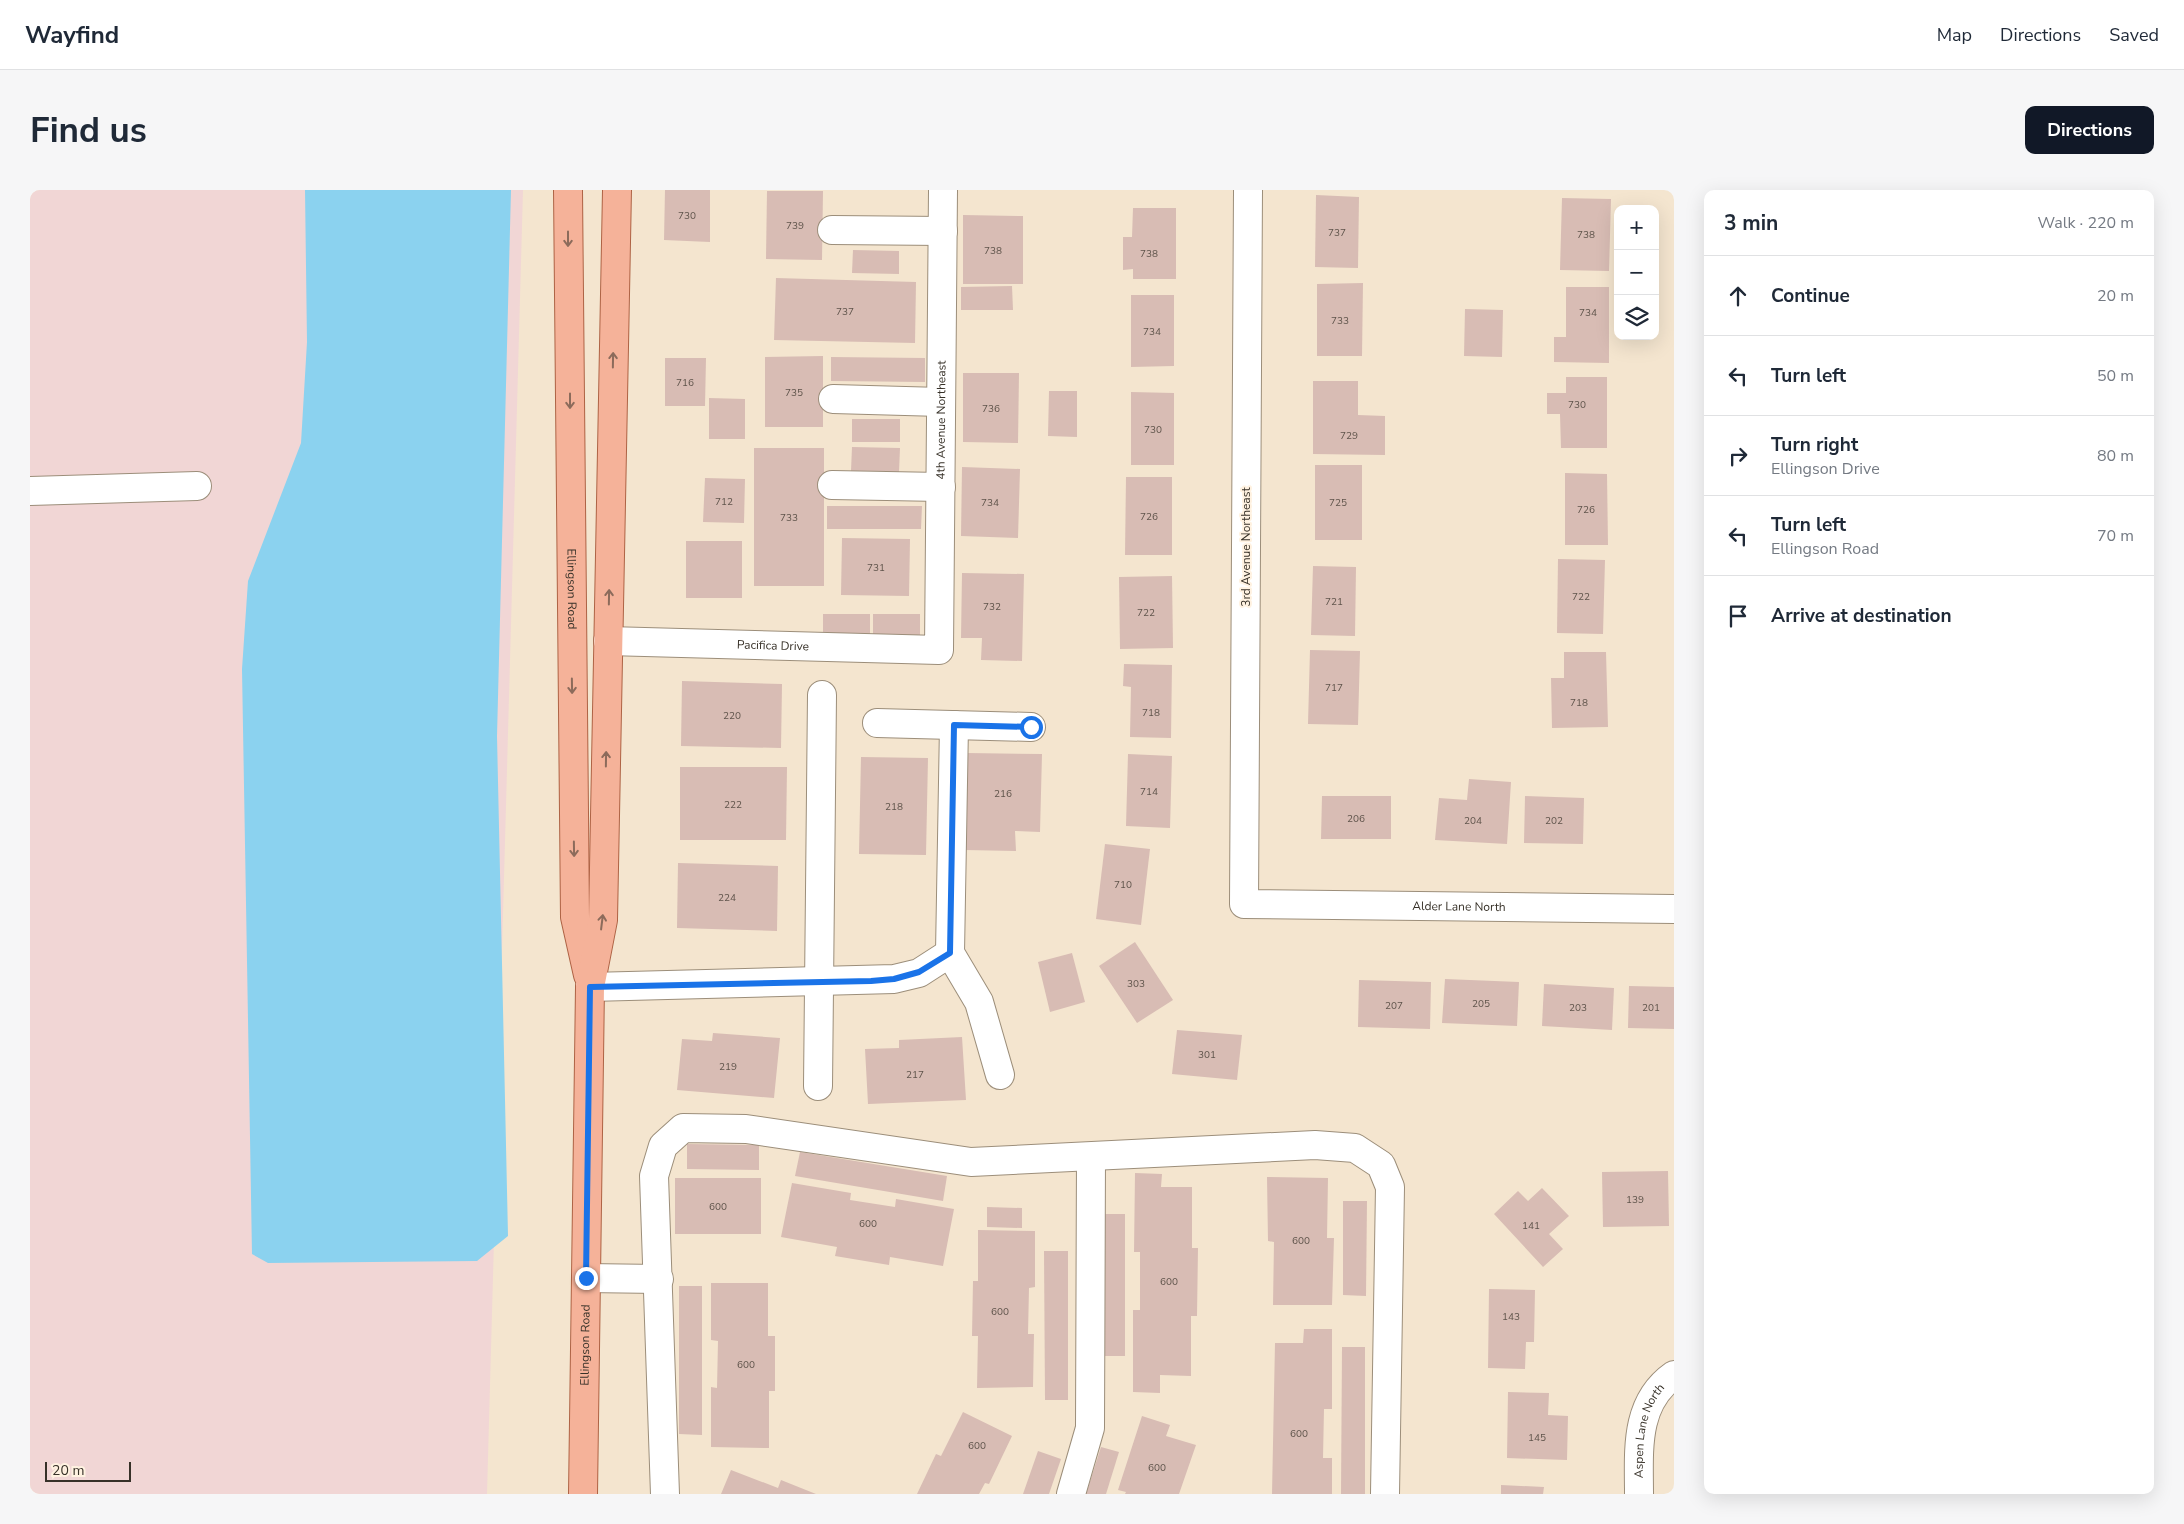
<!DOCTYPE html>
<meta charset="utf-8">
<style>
body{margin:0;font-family:"Nunito Sans",sans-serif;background:#f6f6f7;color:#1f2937}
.controls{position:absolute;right:15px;top:15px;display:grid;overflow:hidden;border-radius:10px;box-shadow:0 5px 20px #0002}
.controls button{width:45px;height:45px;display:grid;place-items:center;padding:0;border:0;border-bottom:1px solid #e0e1e3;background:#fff;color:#1f2937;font:25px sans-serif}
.scale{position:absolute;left:15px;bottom:12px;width:86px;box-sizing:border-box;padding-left:5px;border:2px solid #373128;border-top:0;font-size:14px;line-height:18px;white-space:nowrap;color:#373128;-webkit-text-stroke:4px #fff2e1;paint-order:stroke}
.stop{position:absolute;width:15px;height:15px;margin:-11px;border:4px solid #1a73e8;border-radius:50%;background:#fff}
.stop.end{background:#1a73e8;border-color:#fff;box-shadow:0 1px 5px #0008}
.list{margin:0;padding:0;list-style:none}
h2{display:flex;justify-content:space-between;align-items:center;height:65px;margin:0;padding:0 20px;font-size:21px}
h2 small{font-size:16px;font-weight:400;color:#747a83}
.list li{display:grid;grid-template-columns:32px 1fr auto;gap:15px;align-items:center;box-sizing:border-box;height:80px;padding:0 20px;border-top:1px solid #e0e1e3}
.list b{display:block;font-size:19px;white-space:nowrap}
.list p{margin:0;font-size:16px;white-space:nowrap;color:#747a83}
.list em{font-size:16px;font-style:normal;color:#747a83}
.icon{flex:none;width:28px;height:28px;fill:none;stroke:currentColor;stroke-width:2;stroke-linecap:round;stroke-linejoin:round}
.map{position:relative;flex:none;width:1644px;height:1304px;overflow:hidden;border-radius:10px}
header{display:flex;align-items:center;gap:30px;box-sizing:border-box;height:70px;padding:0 25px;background:#fff;border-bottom:1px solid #e0e1e3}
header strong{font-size:24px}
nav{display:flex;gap:28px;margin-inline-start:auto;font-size:18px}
.intro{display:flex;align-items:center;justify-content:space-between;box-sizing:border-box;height:120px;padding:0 30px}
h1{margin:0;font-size:35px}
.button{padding:12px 22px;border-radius:10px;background:#111827;color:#fff;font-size:18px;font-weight:700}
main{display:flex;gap:30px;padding:0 30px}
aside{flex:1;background:#fff;border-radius:10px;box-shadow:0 5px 20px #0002}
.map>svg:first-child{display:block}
.industrial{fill:#f1d6d5}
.water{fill:#8bd2ef}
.building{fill:#d8bcb4}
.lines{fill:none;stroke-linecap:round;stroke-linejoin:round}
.minor-casing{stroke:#9c8e7a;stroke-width:30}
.major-casing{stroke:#ae6345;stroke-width:30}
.minor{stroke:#fff;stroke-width:28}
.major{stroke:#f5b299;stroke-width:28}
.oneway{stroke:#8c6b5b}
.route{stroke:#1a73e8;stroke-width:6}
.labels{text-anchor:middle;stroke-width:4;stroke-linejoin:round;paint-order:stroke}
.number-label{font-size:10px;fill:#5f544b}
.street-label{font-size:12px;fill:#373128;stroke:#fff2e1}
</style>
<header>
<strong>Wayfind</strong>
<nav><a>Map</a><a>Directions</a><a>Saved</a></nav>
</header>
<div class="intro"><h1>Find us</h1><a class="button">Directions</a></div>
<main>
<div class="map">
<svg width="1644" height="1304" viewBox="0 0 1644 1304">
<rect width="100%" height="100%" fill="#f4e5cf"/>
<!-- industrial -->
<path class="industrial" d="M0,0H493L457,1304H0Z"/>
<!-- water -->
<path class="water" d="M275,0H481L467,546L478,1046L447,1071L238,1073L222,1064L212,479L218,391L271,253L277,152Z"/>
<!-- building -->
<g class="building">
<path d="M635,0H680V52L634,50Z"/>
<path d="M737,1H793L792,70L736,69Z"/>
<path d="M1286,5L1329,7L1328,78L1285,77Z"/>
<path d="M1532,8L1581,9L1579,81L1530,80Z"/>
<path d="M1103,18H1146V89H1103V79L1093,80V47H1102Z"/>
<path d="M933,25L993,26V94H933Z"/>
<path d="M823,60L869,61V84L822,83Z"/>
<path d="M746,88L886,92L885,153L744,150Z"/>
<path d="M1333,93L1332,166H1287V94Z"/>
<path d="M982,96L983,120H931V97Z"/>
<path d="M1536,97H1579V173L1524,172V147H1536Z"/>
<path d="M1101,105H1144V176L1101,177Z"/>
<path d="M1435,119L1473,120L1472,167L1434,166Z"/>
<path d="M793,166V237H735V167Z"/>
<path d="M801,167L895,168V192L801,191Z"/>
<path d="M635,168H676L675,216H635Z"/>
<path d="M933,183H989L988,253L933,252Z"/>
<path d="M1536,187H1577V258H1531L1530,224H1517V203H1536Z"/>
<path d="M1283,191H1328V225L1355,226V265L1283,264Z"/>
<path d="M1019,201H1047V247L1018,246Z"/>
<path d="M1101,202L1144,203V275H1101Z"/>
<path d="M679,208L715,209V249H679Z"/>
<rect x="822" y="229" width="48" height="23"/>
<path d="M822,257L870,258L869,282L821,281Z"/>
<rect x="724" y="258" width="70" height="138"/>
<rect x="1285" y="275" width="47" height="75"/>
<path d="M932,277L990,279L988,348L931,346Z"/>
<path d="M1535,283L1577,284L1578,355H1535Z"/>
<path d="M1096,287H1142V365H1095Z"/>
<path d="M675,288L715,289L714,333L673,332Z"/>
<path d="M797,316H892L891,339H797Z"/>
<path d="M812,348L880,349L879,406L811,405Z"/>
<rect x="656" y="351" width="56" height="57"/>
<path d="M1528,369L1575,370L1573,444L1527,443Z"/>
<path d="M1283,376L1326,377L1325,446L1281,445Z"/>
<path d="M932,383L994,384L992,471L951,470L952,448H931Z"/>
<path d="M1142,386L1143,458L1090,459L1089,387Z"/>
<rect x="793" y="424" width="47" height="24"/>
<rect x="843" y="424" width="47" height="24"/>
<path d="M1280,460L1330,461L1328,535L1278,534Z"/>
<path d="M1534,462H1576L1578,537L1522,538L1521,488H1534Z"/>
<path d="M1094,474L1142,475L1141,548L1100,547L1101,497L1093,496Z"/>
<path d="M652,491L752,494L751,558L651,556Z"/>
<path d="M936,563L1012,564L1010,642L985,641L986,661L935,660Z"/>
<path d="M1098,564L1142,566L1140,638L1096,636Z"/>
<path d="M831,567L898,568L896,665L829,664Z"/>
<path d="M650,577H757L756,650H650Z"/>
<path d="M1439,589L1481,592L1477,654L1405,650L1409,608L1437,610Z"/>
<path d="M1292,606H1361V649H1291Z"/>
<path d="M1495,606L1554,608L1553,654L1494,653Z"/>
<path d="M1075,654L1120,659L1111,735L1066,729Z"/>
<path d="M648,673L748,676L747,741L647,738Z"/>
<path d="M1105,752L1143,810L1107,833L1069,776Z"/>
<path d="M1042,763L1055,812L1020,822L1008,772Z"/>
<path d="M1415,789L1489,792L1487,836L1412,833Z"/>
<path d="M1329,790L1401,792L1400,839L1328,837Z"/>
<path d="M1514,794L1584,798L1582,840L1512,836Z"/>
<path d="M1599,796L1644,797V839L1598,838Z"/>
<path d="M1147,840L1212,845L1207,890L1142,884Z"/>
<path d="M683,843L750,848L744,908L647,900L652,849L682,851Z"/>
<path d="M932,847L936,910L838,914L835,859L869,858V850Z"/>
<path d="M657,954L729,955V980L657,979Z"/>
<path d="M770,962L917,986L913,1011L765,986Z"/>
<path d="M1638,981L1639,1036L1573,1037L1572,982Z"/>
<path d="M1105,983L1132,984L1131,997H1162V1058H1168L1167,1126H1161V1186L1130,1185V1203L1103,1202V1120H1110V1062H1104Z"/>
<path d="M1237,987L1298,988L1297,1048H1304L1302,1115H1243L1244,1052L1238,1051Z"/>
<rect x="645" y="988" width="86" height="56"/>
<path d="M762,993L821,1003L820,1010L865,1017L866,1009L924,1019L913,1076L860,1067L859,1075L805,1066L807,1057L751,1047Z"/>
<path d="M1512,998L1539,1026L1519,1044L1533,1059L1513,1077L1464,1024L1488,1001L1498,1011Z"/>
<path d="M1313,1011H1337L1336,1106L1313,1105Z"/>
<path d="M957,1017L992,1018V1038L957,1037Z"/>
<rect x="1071" y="1024" width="24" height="142"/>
<path d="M948,1040L1005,1041V1097L999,1098L998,1144H1004L1003,1197L947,1198L948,1146H942L943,1091H948Z"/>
<path d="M1014,1061H1038V1210H1015Z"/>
<path d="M681,1093H738V1146H745V1201H739V1258L681,1257V1197L687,1198L688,1151L681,1150Z"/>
<path d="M649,1096H672V1245L649,1244Z"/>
<path d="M1459,1099L1505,1100L1504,1152H1496L1495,1179L1458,1178Z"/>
<path d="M1274,1139H1302V1219H1294L1293,1268H1302V1304H1242L1245,1153H1273Z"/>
<path d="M1312,1157H1335V1304H1311Z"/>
<path d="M1478,1202L1519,1203L1518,1225L1538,1226L1537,1270L1477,1268Z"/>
<path d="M933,1222L982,1246L959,1294L955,1293L949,1304H887L906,1264L911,1266Z"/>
<path d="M1112,1226L1140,1235L1136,1246L1166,1255L1149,1304H1095L1096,1302L1088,1300Z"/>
<path d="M1071,1257L1089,1262L1076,1304H1056Z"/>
<path d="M1008,1261L1031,1269L1019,1304H993Z"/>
<path d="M701,1280L748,1298L751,1290L786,1304H691Z"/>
<path d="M1471,1295L1514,1297L1513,1304H1471Z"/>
</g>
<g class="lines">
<defs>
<g id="minor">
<path id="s1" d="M1218,0L1214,714L1644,719"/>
<path d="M802,40L913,41"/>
<path d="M803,209L911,212"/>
<path d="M802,295L911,297"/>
<path d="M0,301L167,296"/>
<path id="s2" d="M578,451L909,460L913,0"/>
<path d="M847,533L1001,537"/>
<path d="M924,535L920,763L949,812L970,885"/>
<path d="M560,797L864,789L889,783L920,763"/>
<path d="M788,896L792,505"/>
<path d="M556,1088L629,1089"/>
<path d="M635,1304L624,986L633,956L653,938L716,939L941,972L1285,955L1325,958L1351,975L1360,997L1355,1304"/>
<path d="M1041,1304L1060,1238L1061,967"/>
<path id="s3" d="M1609,1304C1609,1261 1604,1213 1644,1185"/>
</g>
<g id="major">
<path id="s4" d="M538,0L545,727L558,785"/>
<path id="s5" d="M553,1304L560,797L573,730L587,0"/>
</g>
</defs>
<!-- minor casing -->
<use href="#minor" class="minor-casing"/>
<!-- major casing -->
<use href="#major" class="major-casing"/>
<!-- minor -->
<use href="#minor" class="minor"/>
<!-- major -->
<use href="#major" class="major"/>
</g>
<!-- one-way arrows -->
<defs><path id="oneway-shaft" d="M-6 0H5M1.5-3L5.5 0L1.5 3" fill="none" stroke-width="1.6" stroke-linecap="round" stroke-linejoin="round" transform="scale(1.25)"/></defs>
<g class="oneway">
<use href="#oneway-shaft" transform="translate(538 49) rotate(90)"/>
<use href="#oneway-shaft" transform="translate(583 170) rotate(-89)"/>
<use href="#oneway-shaft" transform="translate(540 211) rotate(90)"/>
<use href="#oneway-shaft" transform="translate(579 407) rotate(-89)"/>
<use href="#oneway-shaft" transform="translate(542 496) rotate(89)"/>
<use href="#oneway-shaft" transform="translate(576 569) rotate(-89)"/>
<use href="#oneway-shaft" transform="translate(544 659) rotate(89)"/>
<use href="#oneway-shaft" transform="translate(572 732) rotate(-83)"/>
</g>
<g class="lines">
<!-- route -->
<path class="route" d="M556,1088L560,797L841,791L864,789L889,782L920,763L924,535L1001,537"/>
</g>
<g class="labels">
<!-- number labels -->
<g class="number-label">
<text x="657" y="29">730</text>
<text x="765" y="39">739</text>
<text x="1307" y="46">737</text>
<text x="1556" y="48">738</text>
<text x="963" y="64">738</text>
<text x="1119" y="67">738</text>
<text x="815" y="125">737</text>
<text x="1558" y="126">734</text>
<text x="1310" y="134">733</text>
<text x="1122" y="145">734</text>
<text x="655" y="196">716</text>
<text x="764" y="206">735</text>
<text x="1547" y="218">730</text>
<text x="961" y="222">736</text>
<text x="1123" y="243">730</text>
<text x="1319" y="249">729</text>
<text x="694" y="315">712</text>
<text x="960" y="316">734</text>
<text x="1308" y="316">725</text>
<text x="1556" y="323">726</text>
<text x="1119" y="330">726</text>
<text x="759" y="331">733</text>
<text x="846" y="381">731</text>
<text x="1551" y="410">722</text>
<text x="1304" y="415">721</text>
<text x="962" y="420">732</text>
<text x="1116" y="426">722</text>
<text x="1304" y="501">717</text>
<text x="1549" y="516">718</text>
<text x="1121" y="526">718</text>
<text x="702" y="529">220</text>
<text x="1119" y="605">714</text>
<text x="973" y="607">216</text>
<text x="703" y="618">222</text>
<text x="864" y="620">218</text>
<text x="1326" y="632">206</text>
<text x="1443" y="634">204</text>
<text x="1524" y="634">202</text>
<text x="1093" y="698">710</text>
<text x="697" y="711">224</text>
<text x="1106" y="797">303</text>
<text x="1451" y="817">205</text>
<text x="1364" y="819">207</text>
<text x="1548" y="821">203</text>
<text x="1621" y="821">201</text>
<text x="1177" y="868">301</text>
<text x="698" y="880">219</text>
<text x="885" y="888">217</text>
<text x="1605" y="1013">139</text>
<text x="688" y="1020">600</text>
<text x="838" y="1037">600</text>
<text x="1501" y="1039">141</text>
<text x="1271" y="1054">600</text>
<text x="1139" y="1095">600</text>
<text x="970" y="1125">600</text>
<text x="1481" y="1130">143</text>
<text x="716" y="1178">600</text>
<text x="1269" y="1247">600</text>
<text x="1507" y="1251">145</text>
<text x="947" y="1259">600</text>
<text x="1127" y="1281">600</text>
</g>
<!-- street labels -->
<g class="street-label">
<text dy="4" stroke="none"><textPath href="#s2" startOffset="561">4th Avenue Northeast</textPath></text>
<text transform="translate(1216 357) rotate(-90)" y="4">3rd Avenue Northeast</text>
<text dy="4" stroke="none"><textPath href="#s4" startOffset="399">Ellingson Road</textPath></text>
<text dy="4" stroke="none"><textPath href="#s2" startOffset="165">Pacifica Drive</textPath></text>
<text dy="4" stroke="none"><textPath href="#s1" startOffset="929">Alder Lane North</textPath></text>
<text dy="4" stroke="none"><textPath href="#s5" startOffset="149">Ellingson Road</textPath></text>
<text dy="4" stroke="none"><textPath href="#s3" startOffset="65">Aspen Lane North</textPath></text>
</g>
</g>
</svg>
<div class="controls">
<button>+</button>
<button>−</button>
<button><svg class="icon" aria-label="layers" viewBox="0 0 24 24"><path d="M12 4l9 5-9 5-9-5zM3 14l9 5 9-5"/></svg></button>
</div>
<div class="scale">20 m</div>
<div class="stop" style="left:1001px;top:537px"></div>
<div class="stop end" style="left:556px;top:1088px"></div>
</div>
<aside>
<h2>3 min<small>Walk · 220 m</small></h2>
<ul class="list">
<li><svg class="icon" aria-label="ahead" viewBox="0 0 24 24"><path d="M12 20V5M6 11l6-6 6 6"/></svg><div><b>Continue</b></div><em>20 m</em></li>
<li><svg class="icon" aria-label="left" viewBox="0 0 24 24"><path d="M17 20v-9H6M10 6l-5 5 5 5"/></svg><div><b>Turn left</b></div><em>50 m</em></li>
<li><svg class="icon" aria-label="right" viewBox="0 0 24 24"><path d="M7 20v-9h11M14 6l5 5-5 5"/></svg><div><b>Turn right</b><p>Ellingson Drive</p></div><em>80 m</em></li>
<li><svg class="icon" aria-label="left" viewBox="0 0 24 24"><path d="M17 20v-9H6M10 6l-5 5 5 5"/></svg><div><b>Turn left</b><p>Ellingson Road</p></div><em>70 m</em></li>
<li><svg class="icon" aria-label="arrive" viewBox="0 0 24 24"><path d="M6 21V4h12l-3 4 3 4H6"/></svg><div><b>Arrive at destination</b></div></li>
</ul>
</aside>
</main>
